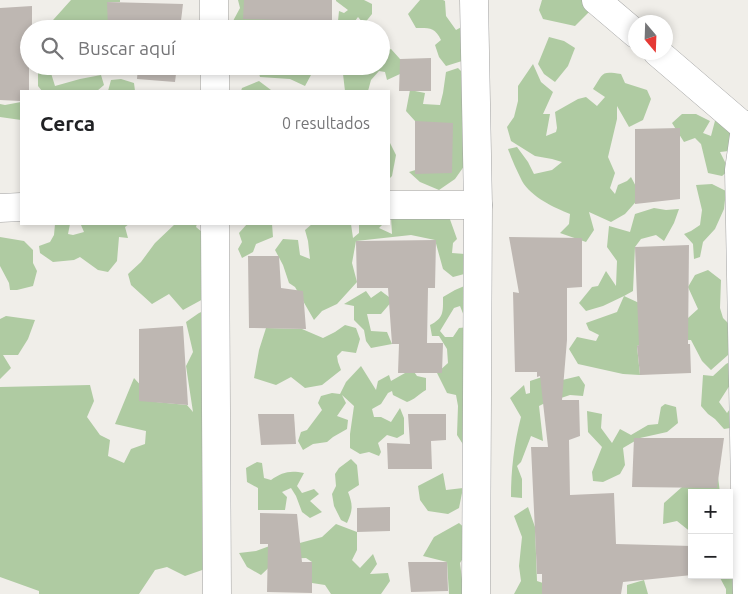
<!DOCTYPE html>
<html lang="es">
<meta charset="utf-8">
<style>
body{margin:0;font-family:Ubuntu,sans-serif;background:#f6f6f6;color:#202124}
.controls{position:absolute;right:15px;bottom:15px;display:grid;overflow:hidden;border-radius:0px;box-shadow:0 2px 8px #0003}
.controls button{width:45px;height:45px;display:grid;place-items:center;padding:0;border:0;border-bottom:1px solid #e0e0e0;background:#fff;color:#202124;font:25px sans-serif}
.compass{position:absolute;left:628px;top:15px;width:45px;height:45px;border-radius:50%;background:#fff;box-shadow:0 2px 8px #0003;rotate:161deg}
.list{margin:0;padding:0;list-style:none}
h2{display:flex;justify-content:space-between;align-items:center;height:65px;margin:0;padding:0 20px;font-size:21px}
h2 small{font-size:16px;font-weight:400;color:#757577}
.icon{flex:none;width:28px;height:28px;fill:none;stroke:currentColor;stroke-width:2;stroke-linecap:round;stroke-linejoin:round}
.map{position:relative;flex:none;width:748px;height:594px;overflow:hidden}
.search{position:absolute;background:#fff;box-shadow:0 2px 8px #0003;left:20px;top:20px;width:370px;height:55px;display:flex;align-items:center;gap:12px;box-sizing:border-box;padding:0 18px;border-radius:28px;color:#757577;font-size:19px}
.panel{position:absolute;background:#fff;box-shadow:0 2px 8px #0003;left:20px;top:90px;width:370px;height:135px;border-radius:0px}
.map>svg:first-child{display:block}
.forest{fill:#afcba2}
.building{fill:#beb7b2}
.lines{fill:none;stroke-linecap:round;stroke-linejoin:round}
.minor-casing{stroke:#a2a2a2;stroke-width:29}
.minor{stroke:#fff;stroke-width:28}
</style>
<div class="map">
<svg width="748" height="594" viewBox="0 0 748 594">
<rect width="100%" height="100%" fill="#f0eee9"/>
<!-- forest -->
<g class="forest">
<path d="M71,0H120V2H108V23L102,29H45Z"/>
<path d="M238,0H270L301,21L294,29H278L272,24L258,29H239L233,21L240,8Z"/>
<path d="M336,0H364L372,4V14L364,24L358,17L352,25L359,29H324L326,22L338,21L339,11L344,13L348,10L336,1Z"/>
<path d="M420,0H443L445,1L446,16L456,30L465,25L462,61L446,66L439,57L435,45L441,40C435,27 429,28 416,28L408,14Z"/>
<path d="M542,0H594L595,6L575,26L543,19L539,10Z"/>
<path d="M549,37L564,41L575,48L568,66L555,82L544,74L538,64Z"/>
<path d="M391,49L400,59V74L387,80L385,72L379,71L371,80L368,91H345L343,74L352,66H381V53Z"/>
<path d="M533,64L541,82L553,92L543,114H550L546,136L556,132L557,128L555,112L578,99L586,97L597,106L605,97L593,89C604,73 600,71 621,74L625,83L647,90L651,99L643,120L629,127L617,106V119L608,157L615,173L610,188L615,194L618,185L627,181L631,177L641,196L625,214L611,222L589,212L594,230L586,242L560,233L569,224L570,214C555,208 531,197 522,181C517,171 512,160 508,149L517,147L528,162L534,174L552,170L562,162L552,159L535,156L511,141L507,127L514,117L518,101V86Z"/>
<path d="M60,66H106V68L94,73L59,74Z"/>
<path d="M257,66H303V70L311,75L305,86L290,79L260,77Z"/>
<path d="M458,68L470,80L467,162L455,179L439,190L420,182L409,172L431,165L415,121L406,111L410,90L425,93L423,104L440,105L443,93L446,72Z"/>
<path d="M50,70L55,86L80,79L101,75L104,85L97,91H42L38,86V73Z"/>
<path d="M121,79L134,83L135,91H108L111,80Z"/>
<path d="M259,81L271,90V91H241L242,88Z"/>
<path d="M21,102V120L0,117V104L5,105Z"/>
<path d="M682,114H696L710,121L703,133L711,136L716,117L734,126L729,151L720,152L729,170L722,176L708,173L701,144L695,138L684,142L672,123Z"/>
<path d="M389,141L396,155L392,176L389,179Z"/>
<path d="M712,184L726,191L724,209L715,229L703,242L700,257L694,259L693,244L684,234L691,231L700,225L702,210L696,185Z"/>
<path d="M654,208L666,210L679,209L674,223L664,241L656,235L641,239L635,247L633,291L624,296L637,302L679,312L688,318L698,309L688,287L695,275L708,270L721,280L720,308L723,318L729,324L731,345L728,355L711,370L702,361L691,340H655L637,346L640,375L623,374L578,364L569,349L577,337L596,341L599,335L589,330L586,323L617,312L624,296L603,306L586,311L579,303L592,287L598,286L606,271L616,286L617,261L607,247L609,226L630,232L635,214Z"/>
<path d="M447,211L457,239L453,243L452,253L465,254L468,273L453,277L443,269L435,240L411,235L356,241L352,263L357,282L337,304L322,311L314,320L295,287L289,283L283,265L275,250L283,239L298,240L300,255L310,259L308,241L305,230L312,224H351L353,238L359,233V224H383L379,228L392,234L391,217Z"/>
<path d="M55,224H70L68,234L73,235L84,232L81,225L83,224H129L125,227L128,238L119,237L117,261L108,272L98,270L80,257L74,260L53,262L40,253L39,246L50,242L54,235Z"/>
<path d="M175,224H197L196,227L202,232L212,257L201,273L205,280V298L183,310L169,294L152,304L131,285L128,274L141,262L155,243Z"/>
<path d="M247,224H272L273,237L256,244L253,252L242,258L238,249L242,242L239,233Z"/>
<path d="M0,237L24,241L33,250V263L37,271L33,286L17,290H10L9,283L0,266Z"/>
<path d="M469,284L464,316L460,306L454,308L440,331L445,337H453L459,328L469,327L466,449L457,435L458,406L456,395L447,393L437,373L448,363L447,349L439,336H432L430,325C444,318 443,312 443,297L455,290Z"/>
<path d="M366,291L371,298L381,291L393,300L381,314H367L371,331L387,332L392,344L371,348L366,341L364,330L354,320V306L344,304Z"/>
<path d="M212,307L208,568L185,576L167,567L155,570L139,594H39V591L0,577V387L90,385L94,401L87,417L100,435L110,440L108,456L124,463L131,449L145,444L146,431L115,424L134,378L156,402L187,405L193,412L186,366L193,352L186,322L199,313Z"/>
<path d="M6,316L35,320L28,339L18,355H3L11,368L0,379V319Z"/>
<path d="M345,325L356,328L360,339L356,353L342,351L337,356L338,362L341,370L322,385L305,388L291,377L276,385L254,378L259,350L266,328L302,329L323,338L335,332Z"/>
<path d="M741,356L742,371L728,388L719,402L727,413L735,402L743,426L724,429L715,419L708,414L701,406L703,375L713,376L726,364Z"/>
<path d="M361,366L376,390L378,381L389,375L391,381L412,369L417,376L426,378V390C419,394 414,400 407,402L393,395L392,391L388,393L381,404L372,409L374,417H381L391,422L400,408L404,418V434L397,438L387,435L378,443L381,452L379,456L369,452L360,454L350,448V434L354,406L342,395L346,403L337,416L348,420L347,429L333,437L327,442L313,444L303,450L298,441L301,432L307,430L322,410L318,403L321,396L332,393L340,394L346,382Z"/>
<path d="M545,376L558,381L579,376L585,385L583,396L570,395L543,404L539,406L543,441L531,436L521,462L517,466L522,479V498L511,497C511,470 514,444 521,417L510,398L524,385L526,394L530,393V381Z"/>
<path d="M665,404L676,407L678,423L667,432L640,438L623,448L625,465L620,474L603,482L593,481L592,472L602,447L588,432L587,411L602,414L601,428L612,443L620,429L631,435L648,425L658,424L661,407Z"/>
<path d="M351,459L357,465L359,485L348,492C353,505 353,510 347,523L341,520L334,506L332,494L336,486L335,474L339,468Z"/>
<path d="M257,462L262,463L264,478L271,480C282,472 290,470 304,473L297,486L302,493L314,489L319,494L310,501L322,512L310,518L302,512L296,496L291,488L282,492L287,497L285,510H258V488L247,482L246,468Z"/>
<path d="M443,473L446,490L463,488L459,508L448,514L428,511L420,500L418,486Z"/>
<path d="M718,477L720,493H692V533L677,521L663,524L664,503L682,487Z"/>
<path d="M528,507L535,527L537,581L549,585V594H514L521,581L519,566L522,537L514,516Z"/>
<path d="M459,523L469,532L468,550L460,563L463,587L469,594H449L447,562L423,556L434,537Z"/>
<path d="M336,524L357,532V550L352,560L360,568L373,554L377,564L370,574L388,573L390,581L381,594H331L325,585L312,583V562L306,558L278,559L261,575L247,567L239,553L256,551L275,544H296L322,537Z"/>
<path d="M744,540L740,594H726V589L719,576L729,575V543Z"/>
<path d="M644,580L648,594H627V585Z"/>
</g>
<!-- building -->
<g class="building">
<path d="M244,0H332V22L243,19Z"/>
<path d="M107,2L183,4L180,29H108Z"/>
<path d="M32,6V29H29V91H21V101L0,100V8Z"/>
<path d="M431,58V91H399L400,59Z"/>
<path d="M138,66H177L175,82L137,79Z"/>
<path d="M415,121L453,123L452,173L415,174Z"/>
<path d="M680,128V199L635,204V129Z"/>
<path d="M509,237L582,238V287L567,288V340L562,400H579L580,436L569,440L570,495L614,493L616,544L692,546V575L623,582L621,594H542V574H537L531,447H548L540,376L537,377V372H515L513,292L519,293Z"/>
<path d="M436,240L435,288H428L427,343H443L442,373H398L399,344H392L388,288H357L356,241Z"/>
<path d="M689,245L688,344H690L691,373L640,375L637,346L639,345L635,247Z"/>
<path d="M248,256H279L281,288L303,291L306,329L249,328Z"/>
<path d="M183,326L188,405L139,401V329Z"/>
<path d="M258,414H294L296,444L261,445Z"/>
<path d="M408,414H446V440L431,441L432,469H388L387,443L410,444Z"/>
<path d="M634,438H724L717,488L632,487Z"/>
<path d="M390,507V531L357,532V508Z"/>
<path d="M260,513L297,514L302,562H312V593L267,592L268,544H260Z"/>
<path d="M408,562H447L448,591L411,592Z"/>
</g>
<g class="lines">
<defs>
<g id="minor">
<path d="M214,0V29"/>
<path d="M474,0L478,205L476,594"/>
<path d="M596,0L636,34"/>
<path d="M657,52L748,130"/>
<path d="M215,66V91"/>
<path d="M389,205H478"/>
<path d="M0,208L21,207"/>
<path d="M215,224L217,594"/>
<path d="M747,594L739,170L745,128L748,125"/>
</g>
</defs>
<!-- minor casing -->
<use href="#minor" class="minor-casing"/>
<!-- minor -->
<use href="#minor" class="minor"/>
</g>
</svg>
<div class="controls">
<button>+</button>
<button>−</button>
</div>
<svg class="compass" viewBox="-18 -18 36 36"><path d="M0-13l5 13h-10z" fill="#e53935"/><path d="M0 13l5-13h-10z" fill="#757577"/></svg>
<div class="search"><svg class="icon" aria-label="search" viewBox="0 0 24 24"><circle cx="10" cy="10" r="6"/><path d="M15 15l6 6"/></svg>Buscar aquí</div>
<section class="panel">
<h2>Cerca<small>0 resultados</small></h2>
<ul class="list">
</ul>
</section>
</div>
